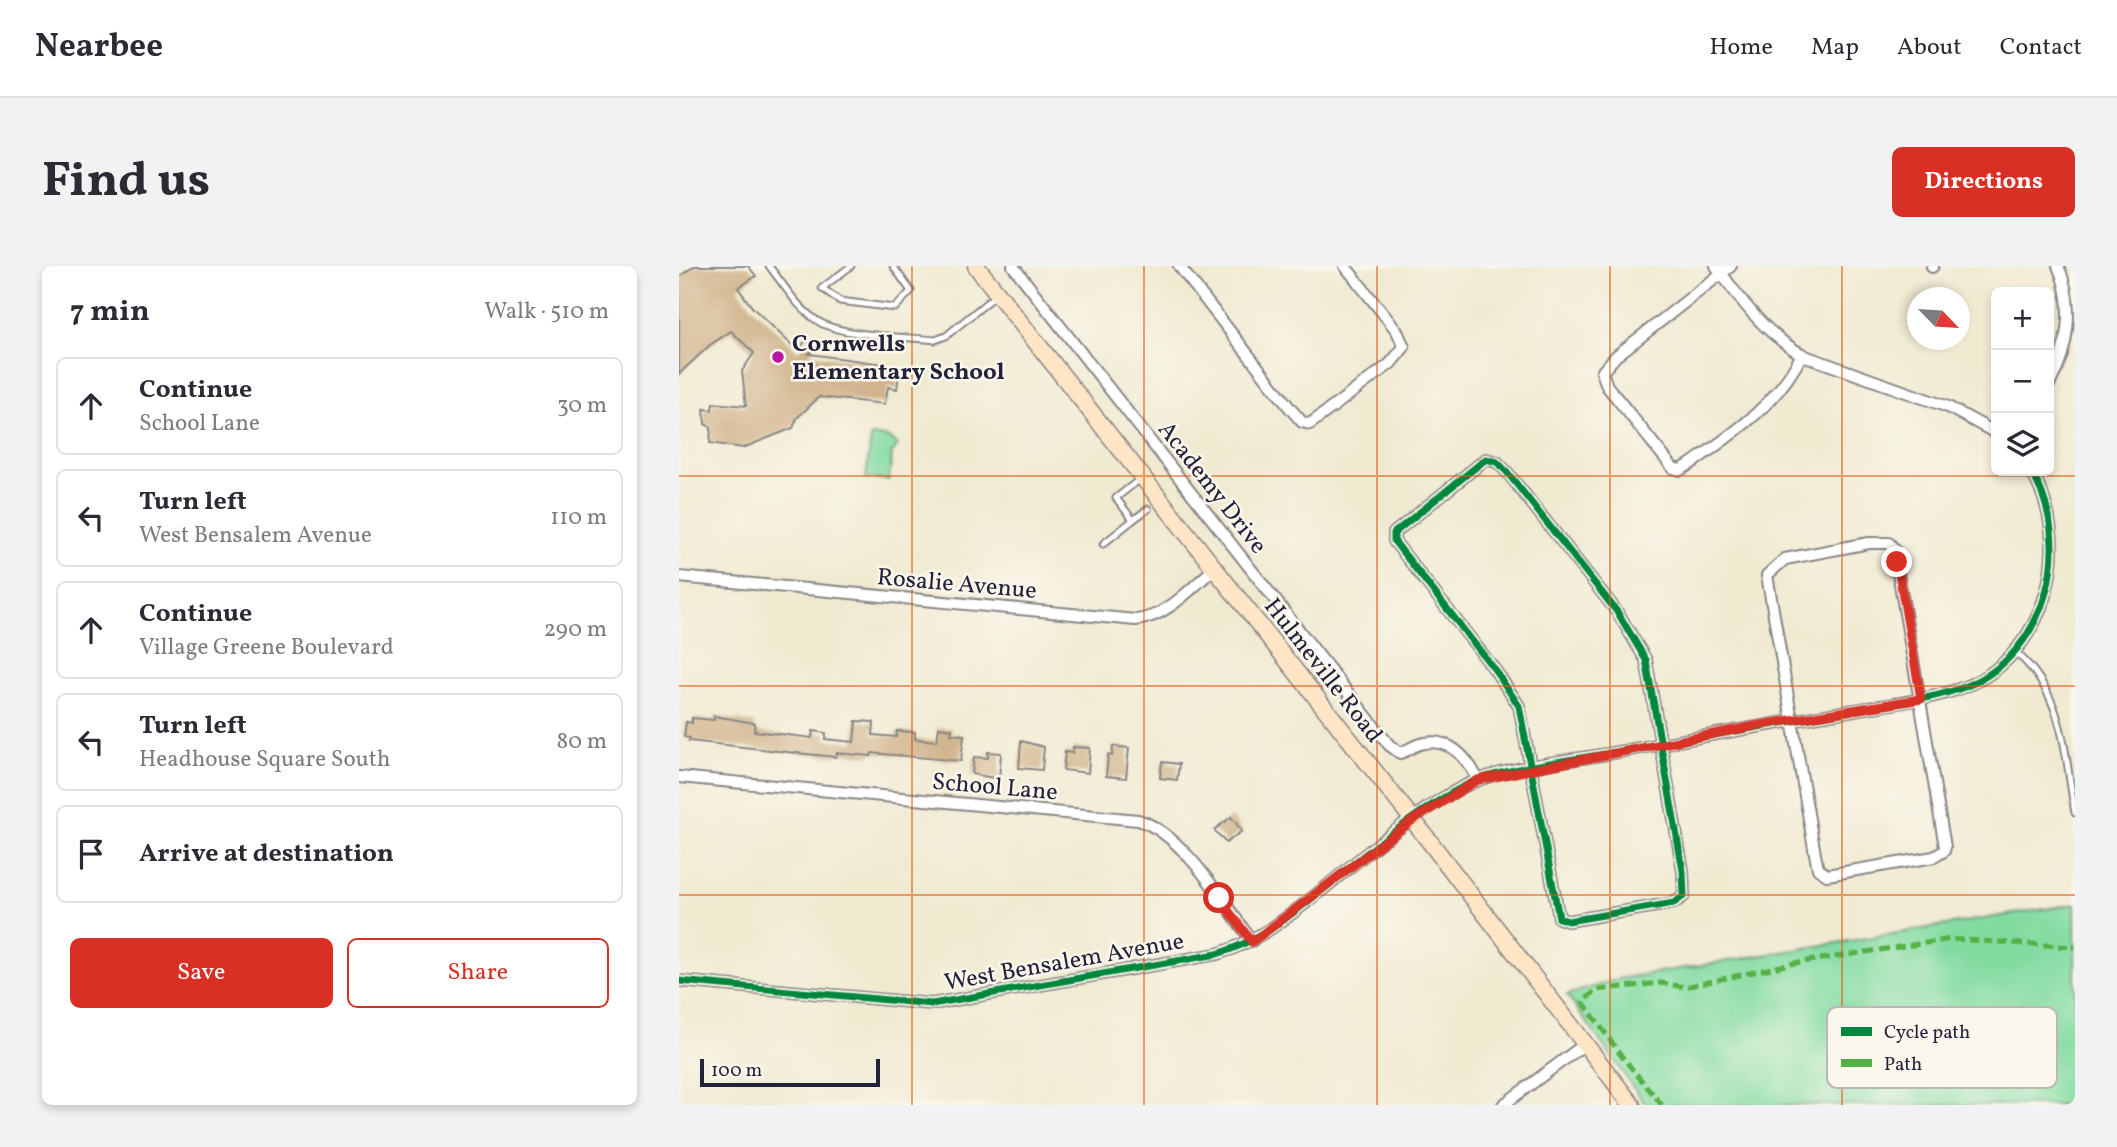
<!DOCTYPE html>
<meta charset="utf-8">
<style>
body{margin:0;font-family:Vollkorn,serif;background:#f2f2f3;color:#2b2b33}
.controls{position:absolute;right:21px;top:21px;display:grid;overflow:hidden;border-radius:10px;box-shadow:0 4px 10px #0003}
.controls button{width:63px;height:63px;display:grid;place-items:center;padding:0;border:0;border-bottom:2px solid #e1e1e2;background:#fff;color:#2b2b33;font:35px sans-serif}
.compass{position:absolute;left:1228px;top:21px;width:63px;height:63px;border-radius:50%;background:#fff;box-shadow:0 4px 10px #0003;rotate:115deg}
.scale{position:absolute;left:21px;bottom:18px;width:180px;box-sizing:border-box;padding-left:7px;border:4px solid #22223b;border-top:0;font-size:19px;line-height:24px;white-space:nowrap;color:#22223b;-webkit-text-stroke:5px #fbf7ec;paint-order:stroke}
.stop{position:absolute;width:21px;height:21px;margin:-16px;border:5px solid #d93025;border-radius:50%;background:#fff}
.stop.end{background:#d93025;border-color:#fff;box-shadow:0 2px 7px #0008}
.list{margin:0;padding:0;list-style:none}
h2{display:flex;justify-content:space-between;align-items:center;height:91px;margin:0;padding:0 28px;font-size:30px}
h2 small{font-size:23px;font-weight:400;color:#7c7c81}
.list li{display:grid;grid-template-columns:46px 1fr auto;gap:21px;align-items:center;box-sizing:border-box;height:98px;margin:0 14px 14px;padding:0 14px;border:2px solid #e1e1e2;border-radius:10px}
.list b{display:block;font-size:26px;white-space:nowrap}
.list p{margin:0;font-size:23px;white-space:nowrap;color:#7c7c81}
.list em{font-size:23px;font-style:normal;color:#7c7c81}
.actions{display:flex;gap:14px;padding:21px 28px}
.actions a{flex:1;padding:16px 0;border:2px solid #d93025;border-radius:10px;text-align:center;font-size:24px;color:#d93025}
.actions .main{background:#d93025;color:#fff}
.icon{flex:none;width:38px;height:38px;fill:none;stroke:currentColor;stroke-width:2;stroke-linecap:round;stroke-linejoin:round}
.map{position:relative;flex:none;width:1396px;height:839px;overflow:hidden;border-radius:10px}
header{display:flex;align-items:center;gap:42px;box-sizing:border-box;height:98px;padding:0 35px;background:#fff;border-bottom:2px solid #e1e1e2}
header strong{font-size:33px}
nav{display:flex;gap:38px;margin-inline-start:auto;font-size:24px}
.intro{display:flex;align-items:center;justify-content:space-between;box-sizing:border-box;height:168px;padding:0 42px}
h1{margin:0;font-size:49px}
.button{padding:18px 32px;border-radius:10px;background:#d93025;color:#fff;font-size:24px;font-weight:700}
main{display:flex;gap:42px;padding:0 42px}
aside{flex:1;background:#fff;border-radius:10px;box-shadow:0 4px 10px #0003}
.map>svg:first-child{display:block}
.green{fill:#82dba1;stroke:#527e6e;stroke-width:2}
.building{fill:#d0b38b}
.lines{fill:none;stroke-linecap:round;stroke-linejoin:round}
.lane-casing{stroke:#898686;stroke-width:9}
.street-casing{stroke:#898686;stroke-width:14}
.secondary-casing{stroke:#898686;stroke-width:19}
.lane{stroke:#fff;stroke-width:5}
.street{stroke:#fff;stroke-width:10}
.secondary{stroke:#fee5c5;stroke-width:16}
.quiet{stroke:#55b146;stroke-width:5;stroke-dasharray:10 5;stroke-linecap:butt}
.cycleway-casing{stroke:#fbf7ec;stroke-width:11}
.cycleway{stroke:#00873e;stroke-width:7}
.route{stroke:#d93025;stroke-width:9}
.grid{fill:none;stroke:#de560e;stroke-width:2;stroke-opacity:0.55}
.poi-dot{fill:#b5179e;stroke:#fbf7ec;stroke-width:2.5}
.labels{text-anchor:middle;stroke-width:5;stroke-linejoin:round;paint-order:stroke}
.poi-label{font-size:24px;font-weight:bold;fill:#22223b;stroke:#fbf7ec;text-anchor:start}
.street-label{font-size:24px;fill:#22223b;stroke:#fbf7ec}
.key{fill:#fbf7ec;stroke:#bab7b7;stroke-width:2}
.key-label{font-size:19px;fill:#22223b}
</style>
<header>
<strong>Nearbee</strong>
<nav><a>Home</a><a>Map</a><a>About</a><a>Contact</a></nav>
</header>
<div class="intro"><h1>Find us</h1><a class="button">Directions</a></div>
<main>
<aside>
<h2>7 min<small>Walk · 510 m</small></h2>
<ul class="list">
<li><svg class="icon" aria-label="ahead" viewBox="0 0 24 24"><path d="M12 20V5M6 11l6-6 6 6"/></svg><div><b>Continue</b><p>School Lane</p></div><em>30 m</em></li>
<li><svg class="icon" aria-label="left" viewBox="0 0 24 24"><path d="M17 20v-9H6M10 6l-5 5 5 5"/></svg><div><b>Turn left</b><p>West Bensalem Avenue</p></div><em>110 m</em></li>
<li><svg class="icon" aria-label="ahead" viewBox="0 0 24 24"><path d="M12 20V5M6 11l6-6 6 6"/></svg><div><b>Continue</b><p>Village Greene Boulevard</p></div><em>290 m</em></li>
<li><svg class="icon" aria-label="left" viewBox="0 0 24 24"><path d="M17 20v-9H6M10 6l-5 5 5 5"/></svg><div><b>Turn left</b><p>Headhouse Square South</p></div><em>80 m</em></li>
<li><svg class="icon" aria-label="arrive" viewBox="0 0 24 24"><path d="M6 21V4h12l-3 4 3 4H6"/></svg><div><b>Arrive at destination</b></div></li>
</ul>
<div class="actions"><a class="main">Save</a><a>Share</a></div>
</aside>
<div class="map">
<svg width="1396" height="839" viewBox="0 0 1396 839">
<rect width="100%" height="100%" fill="#fbf7ec"/>
<filter id="ink" filterUnits="userSpaceOnUse"><feTurbulence type="fractalNoise" baseFrequency=".0143" numOctaves="2"/><feDisplacementMap in="SourceGraphic" scale="14" xChannelSelector="R" yChannelSelector="G"/><feConvolveMatrix kernelMatrix="1 2 1 2 8 2 1 2 1" color-interpolation-filters="sRGB"/></filter>
<filter id="wash" filterUnits="userSpaceOnUse"><feTurbulence type="fractalNoise" baseFrequency=".00686" numOctaves="4" result="noise"/><feDisplacementMap in="SourceGraphic" scale="28" xChannelSelector="R" yChannelSelector="G"/><feGaussianBlur stdDeviation="1.57" result="paint"/><feColorMatrix in="noise" values="0 0 0 0 0 0 0 0 0 0 0 0 0 0 0 0 0 1.4 0 .05"/><feComposite in="paint" operator="in"/></filter>
<g filter="url(#wash)">
<rect width="100%" height="100%" fill="#f0ead1"/>
<!-- green -->
<g class="green">
<path d="M192,170L208,171L219,179L213,187L210,214L187,212Z"/>
<path d="M1396,638V839H967L888,729L939,713Z"/>
</g>
<g id="blocks">
<!-- building -->
<g class="building">
<path d="M15,0H69L77,10L59,22L73,41L119,85L127,74L136,81L130,88L212,99V106L220,107L218,123L209,121L206,138L140,131L118,152L114,162L64,182L31,177L32,161L26,158L25,143L33,144L34,137L67,140L63,105L75,87L52,65L31,79L0,108V11Z"/>
<path d="M35,450L76,457L75,465L133,472L134,465L147,467L146,473L175,476L177,455L195,456L194,469L217,471L218,465L236,466V473L258,475L260,461L273,463L272,468L285,469L282,495L193,487L192,490L158,487L157,491L117,487L10,475L11,472L5,471L7,456L13,457V452L35,454Z"/>
<path d="M342,475L365,481L363,504L340,502Z"/>
<path d="M434,480L450,482L447,512L427,510L429,489L433,490Z"/>
<path d="M394,481L411,482L409,507L384,504L386,486L393,487Z"/>
<path d="M309,486L322,487L320,513L293,508L295,491L309,492Z"/>
<path d="M483,496L500,498L498,514L481,512Z"/>
<path d="M552,551L563,565L547,577L535,564Z"/>
</g>
</g>
</g>
<g filter="url(#ink)">
<use href="#blocks" fill-opacity="0" stroke="#898686" stroke-width="2"/>
<g class="lines">
<defs>
<g id="lane">
<path d="M90,0C105,19 120,45 142,57C166,70 227,71 256,74L267,70L317,29"/>
<path d="M172,0L143,22L161,35L216,42L232,25L214,0"/>
<path d="M461,213L437,232L454,254L469,243"/>
<path d="M424,278L454,254"/>
<path d="M1335,385C1386,427 1385,486 1396,547"/>
</g>
<g id="street">
<path d="M334,0L710,479L721,487C728,485 734,480 741,478C770,470 788,491 799,514"/>
<path d="M500,0L610,141L623,156L631,158L711,98L725,81L718,65L666,0"/>
<path d="M1037,0C1062,35 1088,70 1126,90L1269,141L1317,167"/>
<path d="M1052,0L937,90L923,106L928,120L994,202L1001,204L1010,199C1054,168 1099,138 1123,88"/>
<path d="M1253,1L1254,0"/>
<path d="M1370,119C1390,82 1396,39 1379,0"/>
<path d="M807,193L818,196L828,206L939,347L967,394L1004,605L1005,630L995,637L889,655L880,652L840,440L816,404L715,275V267Z"/>
<path d="M1190,277H1210L1215,283L1266,581L1265,585L1255,591L1148,609L1139,603L1136,588L1088,309L1106,293Z"/>
<path d="M0,311L457,354C488,351 513,321 536,302"/>
<path d="M0,511L459,554C504,567 545,638 573,675"/>
<path d="M0,715L253,738L538,688C578,676 606,653 638,628C684,591 744,537 799,514C840,500 886,495 928,488C1008,473 1089,459 1169,445C1208,438 1250,435 1288,420C1369,386 1396,277 1352,205"/>
<path d="M824,839L906,778"/>
</g>
<path id="secondary" d="M297,0L734,554L953,839"/>
</defs>
<!-- lane casing -->
<use href="#lane" class="lane-casing"/>
<!-- street casing -->
<use href="#street" class="street-casing"/>
<!-- secondary casing -->
<use href="#secondary" class="secondary-casing"/>
<!-- lane -->
<use href="#lane" class="lane"/>
<!-- street -->
<use href="#street" class="street"/>
<!-- secondary -->
<use href="#secondary" class="secondary"/>
<!-- quiet -->
<path class="quiet" d="M983,839L944,792L904,736L917,724L982,717L1006,721L1116,697L1272,673L1396,681"/>
<defs>
<g id="cycleway">
<path d="M807,193L818,196L828,206L939,347L967,394L1004,605L1005,630L995,637L889,655L880,652L840,440L816,404L715,275V267Z"/>
<path d="M0,715L253,738L538,688C578,676 606,653 638,628C684,591 744,537 799,514C840,500 886,495 928,488C1008,473 1089,459 1169,445C1208,438 1250,435 1288,420C1369,386 1396,277 1352,205"/>
</g>
</defs>
<!-- cycleway casing -->
<use href="#cycleway" class="cycleway-casing"/>
<!-- cycleway -->
<use href="#cycleway" class="cycleway"/>
</g>
</g>
<g class="lines" filter="url(#ink)">
<!-- route -->
<path class="route" d="M540,632L573,676L734,554L799,514L1081,459L1242,433L1218,296"/>
</g>
<!-- grid -->
<path class="grid" d="M233,0V839M465,0V839M698,0V839M931,0V839M1163,0V839M0,210H1396M0,420H1396M0,629H1396"/>
<!-- markers -->
<circle class="poi-dot" cx="99" cy="91" r="7"/>
<g class="labels">
<!-- poi labels -->
<g class="poi-label">
<text x="113" y="85">Cornwells<tspan x="113" dy="28">Elementary School</tspan></text>
</g>
<!-- street labels -->
<g class="street-label">
<text transform="translate(534 221) rotate(52)" y="8">Academy Drive</text>
<text transform="translate(278 317) rotate(5)" y="8">Rosalie Avenue</text>
<text transform="translate(645 404) rotate(52)" y="8">Hulmeville Road</text>
<text transform="translate(316 520) rotate(5)" y="8">School Lane</text>
<text transform="translate(385 695) rotate(-10)" y="8">West Bensalem Avenue</text>
</g>
</g>
<!-- legend -->
<rect x="1148" y="741" width="230" height="81" rx="10" class="key"/>
<rect x="1162" y="761" width="31" height="9" fill="#00873e"/>
<rect x="1162" y="793" width="31" height="8" fill="#55b146"/>
<g class="key-label">
<text x="1205" y="772">Cycle path</text>
<text x="1205" y="804">Path</text>
</g>
</svg>
<div class="controls">
<button>+</button>
<button>−</button>
<button><svg class="icon" aria-label="layers" viewBox="0 0 24 24"><path d="M12 4l9 5-9 5-9-5zM3 14l9 5 9-5"/></svg></button>
</div>
<svg class="compass" viewBox="-18 -18 36 36"><path d="M0-13l5 13h-10z" fill="#e53935"/><path d="M0 13l5-13h-10z" fill="#7c7c81"/></svg>
<div class="scale">100 m</div>
<div class="stop" style="left:540px;top:632px"></div>
<div class="stop end" style="left:1218px;top:296px"></div>
</div>
</main>
